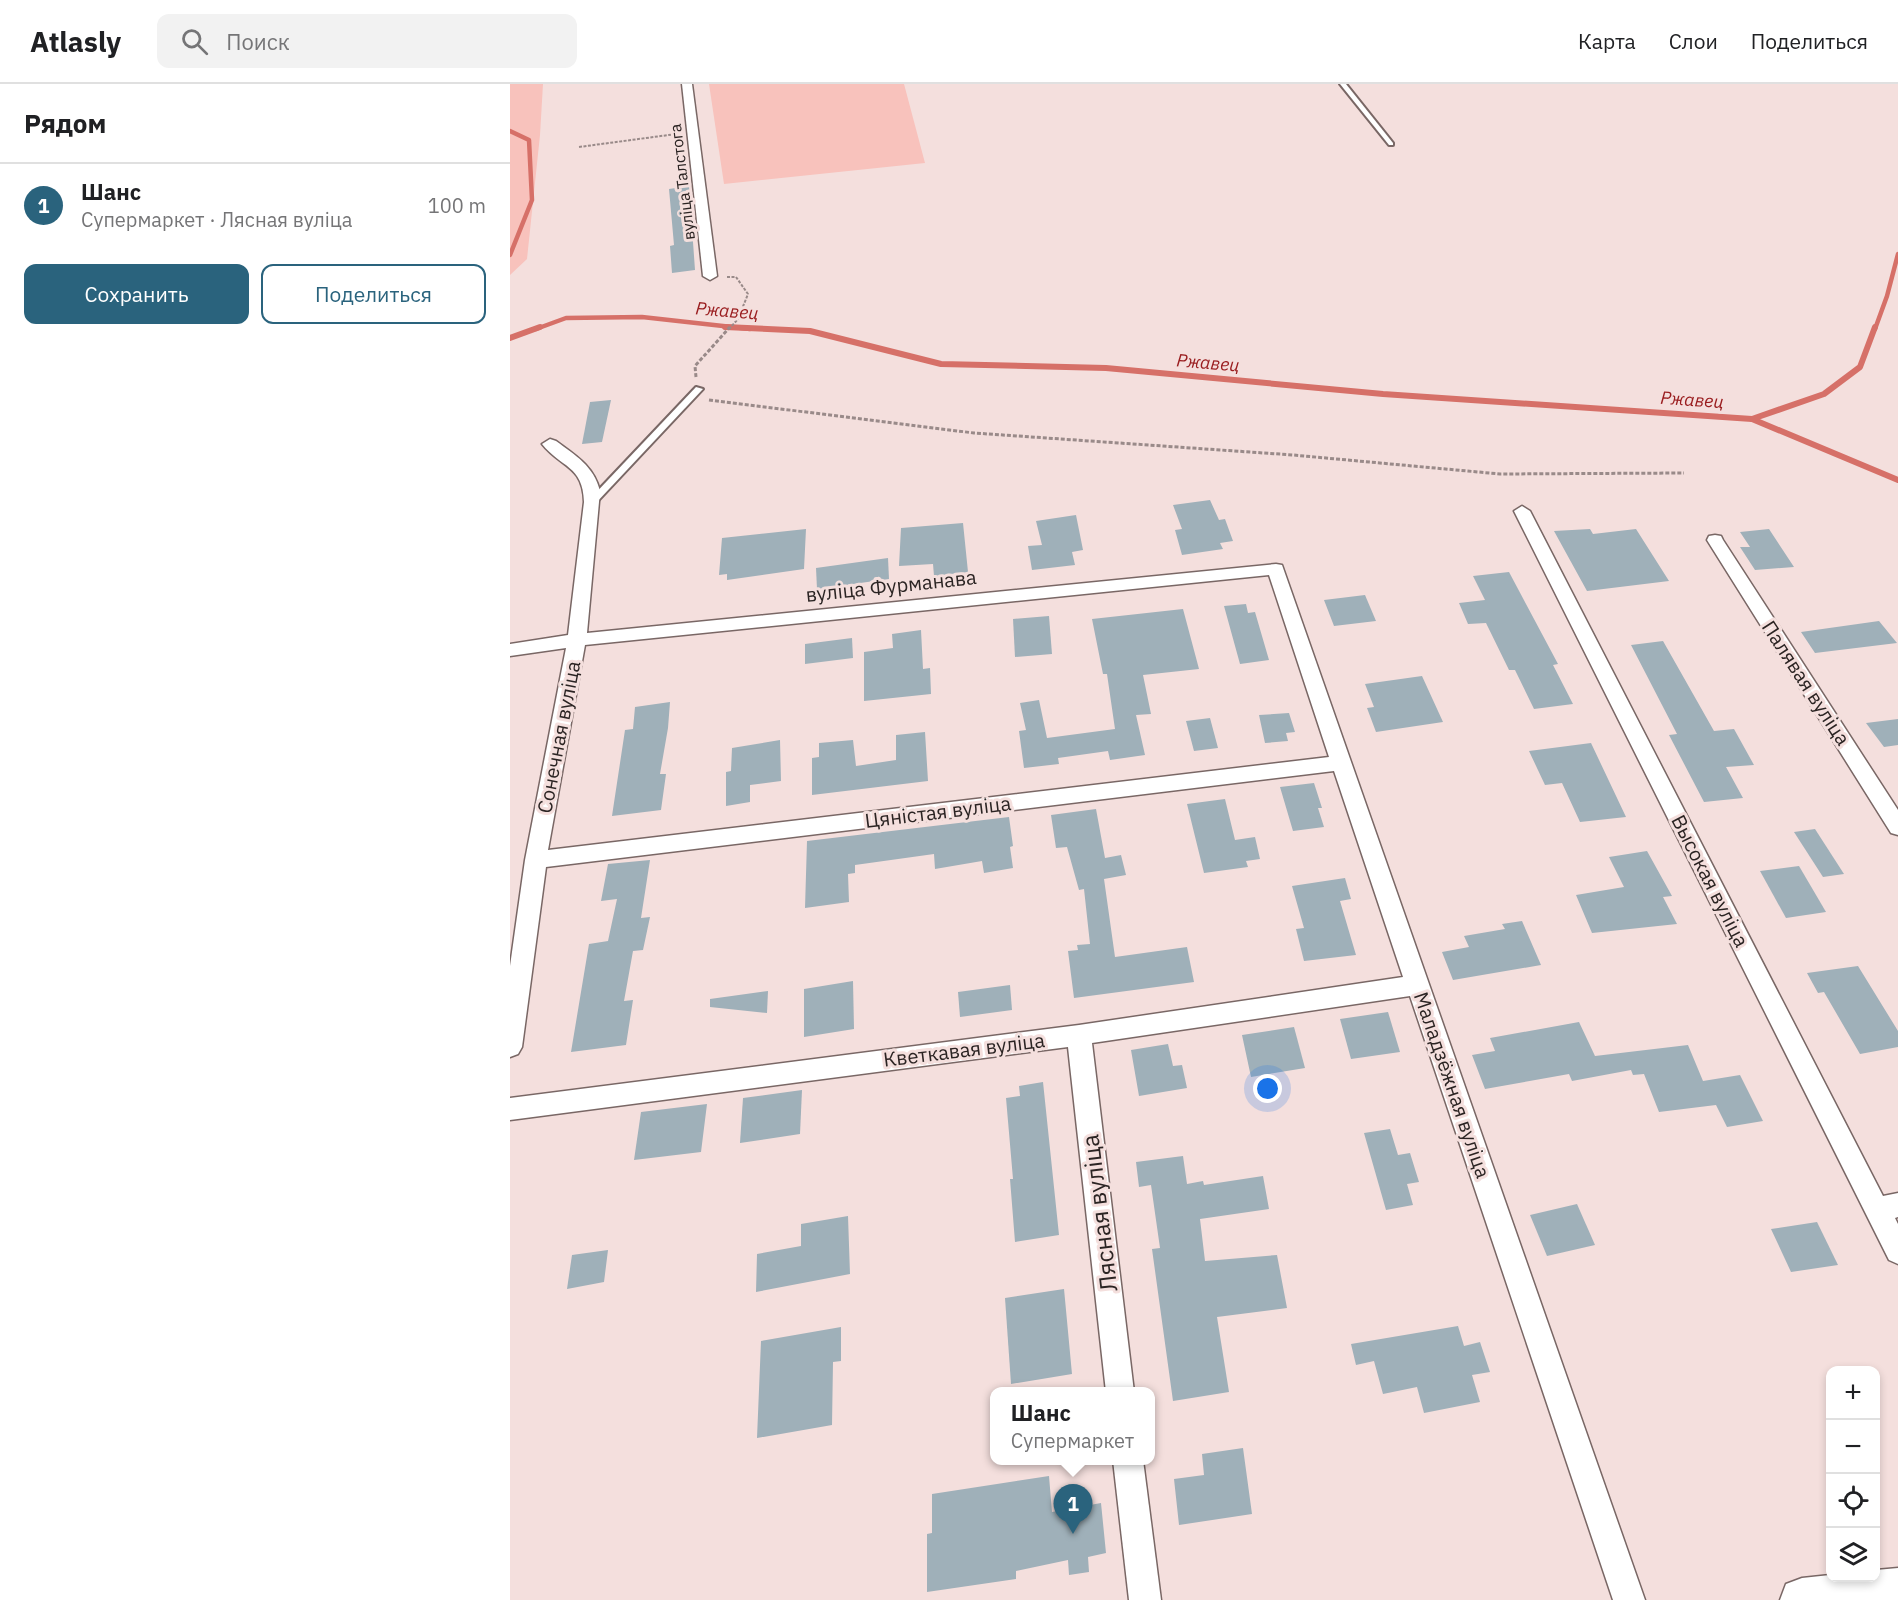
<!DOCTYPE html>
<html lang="ru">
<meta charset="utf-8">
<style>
body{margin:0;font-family:"IBM Plex Sans",sans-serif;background:#f2f2f2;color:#202124}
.controls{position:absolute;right:18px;bottom:18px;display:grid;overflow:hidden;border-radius:12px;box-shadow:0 3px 9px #0003}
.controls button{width:54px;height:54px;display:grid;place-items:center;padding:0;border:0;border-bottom:2px solid #e0e0e0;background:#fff;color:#202124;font:30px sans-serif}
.you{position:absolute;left:758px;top:1005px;width:21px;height:21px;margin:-15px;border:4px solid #fff;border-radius:50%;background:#1a73e8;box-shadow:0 0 0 9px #1a73e833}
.badge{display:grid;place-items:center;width:39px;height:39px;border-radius:50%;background:#2a637d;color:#fff;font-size:20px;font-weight:700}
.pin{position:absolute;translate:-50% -50px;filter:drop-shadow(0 2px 3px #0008)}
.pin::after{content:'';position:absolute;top:32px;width:21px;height:18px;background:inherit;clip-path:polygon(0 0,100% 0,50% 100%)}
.popup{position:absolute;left:480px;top:1303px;width:165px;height:78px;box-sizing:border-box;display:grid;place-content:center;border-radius:12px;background:#fff;filter:drop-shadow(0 2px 4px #0005);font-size:20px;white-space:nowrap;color:#757577}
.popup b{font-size:22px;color:#202124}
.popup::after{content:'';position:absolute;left:50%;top:100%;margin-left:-12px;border:12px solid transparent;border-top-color:#fff}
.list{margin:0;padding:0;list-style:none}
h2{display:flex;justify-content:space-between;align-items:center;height:78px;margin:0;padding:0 24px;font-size:26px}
h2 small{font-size:20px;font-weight:400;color:#757577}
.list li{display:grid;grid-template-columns:39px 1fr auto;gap:18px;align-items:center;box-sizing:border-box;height:84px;padding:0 24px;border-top:2px solid #e0e0e0}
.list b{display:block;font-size:22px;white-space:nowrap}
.list p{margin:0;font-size:20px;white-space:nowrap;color:#757577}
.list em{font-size:20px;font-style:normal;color:#757577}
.actions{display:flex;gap:12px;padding:18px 24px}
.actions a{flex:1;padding:14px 0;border:2px solid #2a637d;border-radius:12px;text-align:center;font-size:21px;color:#2a637d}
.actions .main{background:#2a637d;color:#fff}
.icon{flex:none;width:33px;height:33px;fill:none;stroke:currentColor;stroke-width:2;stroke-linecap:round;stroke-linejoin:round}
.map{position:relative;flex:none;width:1388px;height:1516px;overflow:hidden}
header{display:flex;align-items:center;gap:36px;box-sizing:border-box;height:84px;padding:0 30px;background:#fff;border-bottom:2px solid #e0e0e0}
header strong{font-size:28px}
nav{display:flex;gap:33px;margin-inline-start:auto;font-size:21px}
.search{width:420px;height:54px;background:#f2f2f2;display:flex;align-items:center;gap:15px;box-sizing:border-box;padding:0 21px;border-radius:12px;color:#757577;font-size:22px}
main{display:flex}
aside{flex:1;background:#fff}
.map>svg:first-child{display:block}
.green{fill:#f8c2bc}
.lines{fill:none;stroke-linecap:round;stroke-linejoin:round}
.stream-far1{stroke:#d67068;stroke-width:4.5}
.stream{stroke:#d67068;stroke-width:6}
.building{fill:#9fb0b9}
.lane-casing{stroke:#796765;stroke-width:4}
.street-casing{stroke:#796765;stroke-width:3}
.secondary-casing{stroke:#796765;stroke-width:3}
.path-far1{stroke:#998a89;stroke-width:2;stroke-dasharray:3 1.5;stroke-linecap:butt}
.path{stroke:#998a89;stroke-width:3;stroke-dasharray:4 2;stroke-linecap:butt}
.lane{fill:#fff;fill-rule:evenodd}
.street{fill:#fff;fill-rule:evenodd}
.secondary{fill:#fff;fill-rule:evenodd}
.labels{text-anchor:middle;stroke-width:6;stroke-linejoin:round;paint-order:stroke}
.far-street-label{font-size:16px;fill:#2b2423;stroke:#f4dfdd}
.far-water-label{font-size:18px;font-style:italic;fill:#9a1e20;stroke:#f4dfdd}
.street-label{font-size:20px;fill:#2b2423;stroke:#f4dfdd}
.near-street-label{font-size:24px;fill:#2b2423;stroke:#f4dfdd}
</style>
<header>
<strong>Atlasly</strong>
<div class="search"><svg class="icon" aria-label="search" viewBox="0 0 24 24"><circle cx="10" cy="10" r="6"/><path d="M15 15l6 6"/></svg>Поиск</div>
<nav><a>Карта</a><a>Слои</a><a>Поделиться</a></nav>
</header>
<main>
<aside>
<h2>Рядом<small></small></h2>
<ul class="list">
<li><span class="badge">1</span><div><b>Шанс</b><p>Супермаркет · Лясная вуліца</p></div><em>100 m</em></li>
</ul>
<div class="actions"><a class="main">Сохранить</a><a>Поделиться</a></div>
</aside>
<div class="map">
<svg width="1388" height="1516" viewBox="0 0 1388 1516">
<rect width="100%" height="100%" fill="#f4dfdd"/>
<!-- green -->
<g class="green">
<path d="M0,0H33L30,51L17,175L0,191Z"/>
<path d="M199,0H394L415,79L214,100Z"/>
</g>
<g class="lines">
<!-- stream-far1 -->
<g class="stream-far1">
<path d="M0,47L19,56L22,116L0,171"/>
<path d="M26,245L56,234L132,233L240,245"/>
<path d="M1365,245L1377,212L1388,170"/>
</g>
<!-- stream -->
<g class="stream">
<path d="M215,243L300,247L431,280L596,284L873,310L1242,335L1388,396"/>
<path d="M0,254L30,243"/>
<path d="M1242,335L1314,310L1350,283L1365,243"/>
</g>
</g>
<!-- building -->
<g class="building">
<path d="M179,102L185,186L162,189L160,162L164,161L159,105Z"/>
<path d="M101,316L92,358L72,360L80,318Z"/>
<path d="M700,416L709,436L715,435L723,457L710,459L713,465L672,471L665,446L672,445L663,421Z"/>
<path d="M566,431L573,466L562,468L565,481L522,486L518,462L532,461L526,437Z"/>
<path d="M453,439L458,488L424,492L423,480L389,482L391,444Z"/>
<path d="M296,445L294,485L217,496V490L209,491L212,454Z"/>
<path d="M1080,445L1083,450L1126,445L1159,497L1077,507L1044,447Z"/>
<path d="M1259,445L1284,483L1245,486L1230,463H1240L1230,448Z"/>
<path d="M378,474L379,495L307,505L306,484Z"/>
<path d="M999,488L1048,580L1043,581L1063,620L1024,625L1005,586H999L976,539L958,540L949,519L975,516L963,492Z"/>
<path d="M855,511L866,537L824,542L814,516Z"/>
<path d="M736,520L738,529L745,528L759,576L730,580L714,522Z"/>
<path d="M673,525L689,585L633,591L641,630L626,631L635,671L600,676L598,667L548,674L549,680L514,684L509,647L516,646L510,619L529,616L537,654L605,645L597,590H593L582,535Z"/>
<path d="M539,532L542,570L505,573L503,535Z"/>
<path d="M1369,537L1387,559L1305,569L1291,548Z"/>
<path d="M411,546L413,585L420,584L421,610L354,617V568L383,564L382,550Z"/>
<path d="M342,554L343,574L295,580V560Z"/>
<path d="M1153,557L1204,647L1224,645L1244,681L1216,683L1233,714L1194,718L1159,651L1167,650L1121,561Z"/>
<path d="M912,592L933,638L866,648L857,624L864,623L855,600Z"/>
<path d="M160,618L158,644L150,690H156L151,726L102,732L115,646L123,645L125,623Z"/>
<path d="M779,629L785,648L776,649L778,657L755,659L749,631Z"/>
<path d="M700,634L708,664L684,667L676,637Z"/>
<path d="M1388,635V661L1374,663L1356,639Z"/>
<path d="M415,648L418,697L302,711V674L309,673V659L343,656L346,682L386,676V651Z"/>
<path d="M270,656L271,697L240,701V718L216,722V688L221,687L222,664Z"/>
<path d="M1081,659L1116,733L1070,738L1052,699L1035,701L1019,667Z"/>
<path d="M804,699L812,724H808L814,743L783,747L770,703Z"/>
<path d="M715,715L725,756L745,753L750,775L736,777L738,783L694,789L677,720Z"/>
<path d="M586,725L595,774L611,771L616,791L594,795L605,873L677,863L684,898L564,914L558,867L568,866L567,861L580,860L574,805L569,806L557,763L546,764L541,731Z"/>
<path d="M499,733L503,762L500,763L503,784L474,789L472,777L425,785L424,770L345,781V789L338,790L339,818L295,824L297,757Z"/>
<path d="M1305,745L1334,790L1313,793L1284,748Z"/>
<path d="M1137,767L1162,812L1153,813L1167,840L1082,849L1066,811L1114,803L1099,773Z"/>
<path d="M140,776L131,834L140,833L133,866L123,867L114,917L123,916L116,961L61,968L79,860L98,857L107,815L91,817L98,780Z"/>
<path d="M1289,782L1316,828L1276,834L1250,787Z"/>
<path d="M835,794L841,815L830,817L846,871L794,877L786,845L794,844L782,802Z"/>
<path d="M1012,837L1031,881L943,896L932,868L959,863L954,852L995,845L992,840Z"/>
<path d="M1348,882L1388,947V963L1350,970L1314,908L1308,909L1297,889Z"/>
<path d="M343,897L344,945L294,953V905Z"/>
<path d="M500,901L502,926L450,933L448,908Z"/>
<path d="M258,907L257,929L200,923V915Z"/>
<path d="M878,928L890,968L841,975L830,935Z"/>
<path d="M1069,938L1085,972L1178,961L1193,997L1230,991L1253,1037L1217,1043L1206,1021L1149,1028L1134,990L1123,991L1121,986L1062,997L1059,990L975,1005L962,971L985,967L980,954Z"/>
<path d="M784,943L795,984L741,993L732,951Z"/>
<path d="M658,960L663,982L672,981L677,1004L629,1012L621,966Z"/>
<path d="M533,998L549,1151L505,1158L500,1095H503L496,1014L510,1012L509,1002Z"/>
<path d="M292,1006L290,1050L230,1059L233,1014Z"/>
<path d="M197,1020L191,1068L124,1076L131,1028Z"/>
<path d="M880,1045L888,1071L900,1069L909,1098L897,1100L903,1121L876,1126L854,1049Z"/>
<path d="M673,1072L677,1100L693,1097L694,1101L753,1092L759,1125L690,1135L695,1177L767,1171L777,1224L707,1233L719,1308L663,1317L642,1165L650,1164L641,1101L629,1103L626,1078Z"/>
<path d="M1067,1120L1085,1161L1037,1172L1020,1131Z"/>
<path d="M338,1132L340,1190L246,1208L247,1170L291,1162V1140Z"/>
<path d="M1307,1138L1328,1181L1281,1188L1261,1145Z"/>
<path d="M98,1166L94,1198L57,1205L62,1171Z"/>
<path d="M554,1205L562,1290L501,1300L495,1214Z"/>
<path d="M948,1242L954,1262L970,1258L980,1288L962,1291L970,1318L914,1329L907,1303L873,1310L864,1277L846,1281L841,1260Z"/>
<path d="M331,1243V1277L323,1278L322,1341L247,1354L251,1257Z"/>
<path d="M733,1364L742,1430L669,1441L664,1395L694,1391L692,1370Z"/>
<path d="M539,1392L542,1428L591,1419L596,1469L578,1473L579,1488L559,1491L558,1476L506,1487V1495L417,1508V1450L422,1449V1410Z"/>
</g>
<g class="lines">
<defs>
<g id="lane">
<path d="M830,0H836L883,59V61H879Z"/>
<path d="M186,303L193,305L85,420H79V416Z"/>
</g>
<g id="street">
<path d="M172,0H182L207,192L200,196L193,192Z"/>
<path d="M40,355L46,357C65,371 84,382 90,407L77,549L766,480L772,481L1135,1516H1103L900,912L582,959L624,1308H596L558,963L0,1036V1014L569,941L893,893L824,687L36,783L12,963L8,970L0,973V882L15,776L56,564L0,572V560L58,551L74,418C73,381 51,384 32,360ZM759,491L819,673L38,766L75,561Z"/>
<path d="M1012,422L1020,427L1373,1112L1388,1109V1133L1385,1134L1388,1140V1180L1379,1176L1004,427Z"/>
<path d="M1205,451L1211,452L1213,456L1388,726V751L1381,749L1197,456L1199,452Z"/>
<path d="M603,1376H633L651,1516H619Z"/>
</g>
<path id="secondary" d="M1388,1484V1516H1270L1276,1500L1292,1494L1320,1491V1494H1366V1486Z"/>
</defs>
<!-- lane casing -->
<use href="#lane" class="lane-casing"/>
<!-- street casing -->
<use href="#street" class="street-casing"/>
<!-- secondary casing -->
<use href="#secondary" class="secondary-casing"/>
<!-- path-far1 -->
<g class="path-far1">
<path d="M69,63L166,50"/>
<path d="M217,193H226L238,210L228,235L219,245"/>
</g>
<!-- path -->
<g class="path">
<path d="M186,293L185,282L220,243"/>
<path d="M199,316L464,349L783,371L990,390L1174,389"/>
</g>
<!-- lane -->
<use href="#lane" class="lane"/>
<!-- street -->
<use href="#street" class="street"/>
<!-- secondary -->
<use href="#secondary" class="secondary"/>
</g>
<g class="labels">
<!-- far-street labels -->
<g class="far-street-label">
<text transform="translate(172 98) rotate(-97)" y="6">вуліца Талстога</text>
</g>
<!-- far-water labels -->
<g class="far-water-label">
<text transform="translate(217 227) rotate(5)" y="6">Ржавец</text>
<text transform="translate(698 279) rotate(5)" y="6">Ржавец</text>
<text transform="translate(1182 316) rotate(4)" y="6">Ржавец</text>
</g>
<!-- street labels -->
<g class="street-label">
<text transform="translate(381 502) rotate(-6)" y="7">вуліца Фурманава</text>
<text transform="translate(1296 599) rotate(57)" y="7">Палявая вуліца</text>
<text transform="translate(49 653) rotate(-79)" y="7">Сонечная вуліца</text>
<text transform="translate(428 728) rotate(-7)" y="7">Цяністая вуліца</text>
<text transform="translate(1200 797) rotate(63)" y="7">Высокая вуліца</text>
<text transform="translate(454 966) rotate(-7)" y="7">Кветкавая вуліца</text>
<text transform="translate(942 1001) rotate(71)" y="7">Маладзёжная вуліца</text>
</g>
<!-- near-street labels -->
<g class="near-street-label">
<text transform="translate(590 1129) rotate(-97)" y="8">Лясная вуліца</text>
</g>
</g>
</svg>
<div class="controls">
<button>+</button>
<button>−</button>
<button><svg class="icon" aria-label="locate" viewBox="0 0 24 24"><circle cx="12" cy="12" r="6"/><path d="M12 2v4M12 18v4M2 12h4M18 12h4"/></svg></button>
<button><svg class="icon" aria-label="layers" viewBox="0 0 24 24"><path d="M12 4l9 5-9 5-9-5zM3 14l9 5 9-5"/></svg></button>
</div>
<div class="you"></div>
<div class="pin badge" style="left:563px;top:1450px">1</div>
<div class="popup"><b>Шанс</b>Супермаркет</div>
</div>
</main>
